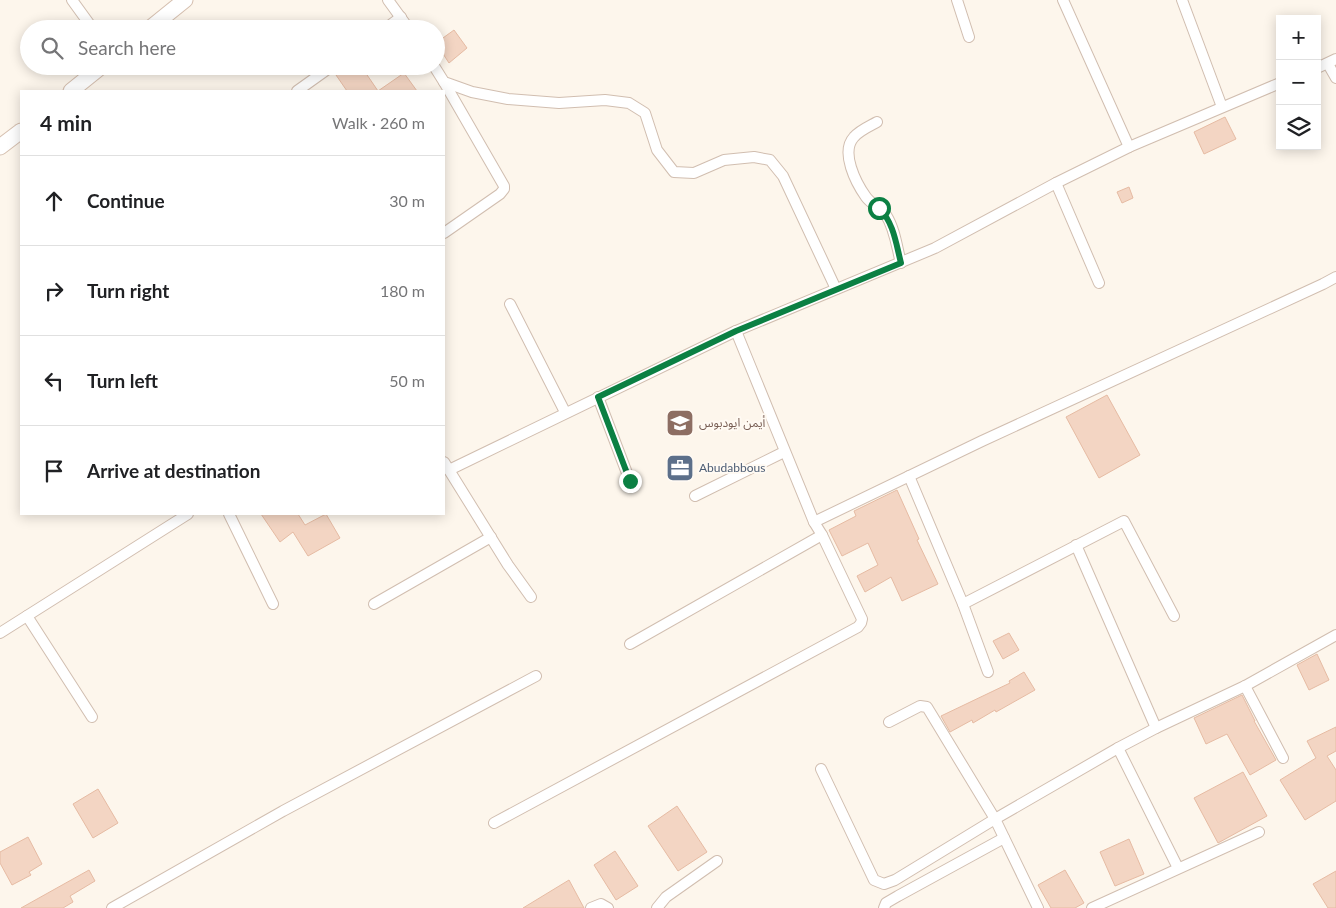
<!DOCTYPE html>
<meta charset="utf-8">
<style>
body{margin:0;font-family:Lato,"Noto Sans Arabic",sans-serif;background:#f2f2f2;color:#202124}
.controls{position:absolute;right:15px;top:15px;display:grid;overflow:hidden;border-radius:0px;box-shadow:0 2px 12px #0003}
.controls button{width:45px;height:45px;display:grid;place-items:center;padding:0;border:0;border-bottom:1px solid #e0e0e0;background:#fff;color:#202124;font:25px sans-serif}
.stop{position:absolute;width:15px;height:15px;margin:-11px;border:4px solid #0b8043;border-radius:50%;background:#fff}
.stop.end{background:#0b8043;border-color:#fff;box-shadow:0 1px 5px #0008}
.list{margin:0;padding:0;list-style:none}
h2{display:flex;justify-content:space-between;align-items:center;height:65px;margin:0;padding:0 20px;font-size:21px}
h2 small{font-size:16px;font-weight:400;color:#757577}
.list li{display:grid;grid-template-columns:32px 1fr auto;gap:15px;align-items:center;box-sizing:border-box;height:90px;padding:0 20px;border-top:1px solid #e0e0e0}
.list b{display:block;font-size:19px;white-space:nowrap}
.list em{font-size:16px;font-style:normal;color:#757577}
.icon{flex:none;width:28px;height:28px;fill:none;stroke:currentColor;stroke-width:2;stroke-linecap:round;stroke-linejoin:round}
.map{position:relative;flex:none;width:1336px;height:908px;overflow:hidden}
.search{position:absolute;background:#fff;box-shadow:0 2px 12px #0003;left:20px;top:20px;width:425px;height:55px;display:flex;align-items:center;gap:12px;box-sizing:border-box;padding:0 18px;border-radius:28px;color:#757577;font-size:19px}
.panel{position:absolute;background:#fff;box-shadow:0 2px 12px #0003;left:20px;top:90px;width:425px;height:425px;border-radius:0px}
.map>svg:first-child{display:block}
.building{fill:#f3d5c3;stroke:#e6bba3}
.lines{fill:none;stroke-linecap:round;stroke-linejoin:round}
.minor-casing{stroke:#d1beb0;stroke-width:12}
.secondary-casing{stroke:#d6c0b0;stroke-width:17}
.minor{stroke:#fff;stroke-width:10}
.secondary{stroke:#fff;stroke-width:15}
.route{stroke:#0b8043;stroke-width:6}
.labels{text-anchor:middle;stroke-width:4;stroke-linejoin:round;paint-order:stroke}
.education-label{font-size:12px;fill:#785e54;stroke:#fffaf3;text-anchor:start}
.service-label{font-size:12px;fill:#4e5e75;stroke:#fffaf3;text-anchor:start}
</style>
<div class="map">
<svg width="1336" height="908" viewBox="0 0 1336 908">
<rect width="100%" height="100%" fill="#fdf6ec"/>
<!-- building -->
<g class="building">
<path d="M454,30L467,48L449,63L436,43Z"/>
<path d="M349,66H361L378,91H347L336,75Z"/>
<path d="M404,73L417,91H378Z"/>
<path d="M1225,117L1236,139L1204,154L1194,132Z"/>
<path d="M1129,187L1133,198L1122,203L1117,192Z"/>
<path d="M1107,395L1140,455L1099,478L1066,417Z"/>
<path d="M897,490L919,539L917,540L938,584L902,601L891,577L865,592L857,576L878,565L868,543L842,556L829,530L856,516L854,511Z"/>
<path d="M261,514H298L305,525L326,514L340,538L308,556L293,532L280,542Z"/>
<path d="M1009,633L1019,650L1003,659L993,641Z"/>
<path d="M1317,654L1329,680L1309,690L1297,665Z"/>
<path d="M1024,672L1035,690L996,712L995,710L973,723L972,720L950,732L941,716L1010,683L1009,681Z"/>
<path d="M1242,695L1255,721H1254L1276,760L1250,775L1227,734L1206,744L1194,718Z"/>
<path d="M1336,727V751L1327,756L1336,770V801L1305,820L1280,780L1316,758L1307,741Z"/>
<path d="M1243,772L1267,816L1218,843L1194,798Z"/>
<path d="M98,789L118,823L93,838L73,804Z"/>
<path d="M677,806L707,852L678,871L648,826Z"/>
<path d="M28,837L42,864L29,872L31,875L12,885L0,863V852Z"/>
<path d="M1129,839L1144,874L1115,886L1100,852Z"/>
<path d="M615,851L638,886L616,900L594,865Z"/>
<path d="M89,870L95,881L70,896L73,902L63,908H21Z"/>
<path d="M1065,870L1084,903L1075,908H1051L1038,885Z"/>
<path d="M1336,871V908H1328L1313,884Z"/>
<path d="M569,880L584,908H523Z"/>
</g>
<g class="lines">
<defs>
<g id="minor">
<path d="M72,0L93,29"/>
<path d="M388,0L409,29"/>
<path d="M957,0L969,37"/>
<path d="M1063,0L1129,147"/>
<path d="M1182,0L1222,107"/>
<path d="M385,29L401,17"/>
<path d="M1328,64L1336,78"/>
<path d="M434,66L444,82L472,92L508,99L559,103L605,100L629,103L645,113L657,150L674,172L694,173L724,160L754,157L770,160L783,176L836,289"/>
<path d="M1317,68L1336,59"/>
<path d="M444,82L504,186V189L500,194L444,233"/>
<path d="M297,91L332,66"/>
<path d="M877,122C870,126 860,130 854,137C840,152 856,183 866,197C871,204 881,208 886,215C895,229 897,248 901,263"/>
<path d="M1056,183L1099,283"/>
<path d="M510,304L565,412"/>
<path d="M598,397L630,481"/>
<path d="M444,462L508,565L531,597"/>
<path d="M449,470L736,331L935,248L1056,183L1129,147L1280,83"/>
<path d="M909,476L963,604L1124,521L1174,616"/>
<path d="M695,496L784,452"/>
<path d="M229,514L273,604"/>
<path d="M814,522L982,441L1323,284L1336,277"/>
<path d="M1076,545L1156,728"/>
<path d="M374,604L491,537"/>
<path d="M963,604L988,672"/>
<path d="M27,616L92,717"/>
<path d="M0,633L188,514"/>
<path d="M630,644L822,535"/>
<path d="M1245,686L1283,758"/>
<path d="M889,722L920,706L927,707L995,819L1038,908"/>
<path d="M1118,748L1178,868"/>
<path d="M821,769L874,880L884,884L895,880L995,819L1118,748L1156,728L1245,686L1336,635"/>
<path d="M494,823L858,627L861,623L862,619L822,535L814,522L736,331"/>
<path d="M112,908L283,811L536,676"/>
<path d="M591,908L601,904L608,908"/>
<path d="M657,908L666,897L717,861"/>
<path d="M884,908L886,903L898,896L1004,838"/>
<path d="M1092,908L1259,832"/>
</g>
<g id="secondary">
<path d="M149,29L185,0"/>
<path d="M71,91L102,66"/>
<path d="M0,147L21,131"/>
</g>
</defs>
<!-- minor casing -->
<use href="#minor" class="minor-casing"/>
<!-- secondary casing -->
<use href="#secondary" class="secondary-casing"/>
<!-- minor -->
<use href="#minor" class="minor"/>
<!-- secondary -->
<use href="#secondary" class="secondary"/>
</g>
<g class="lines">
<!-- route -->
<path class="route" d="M630,481L598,397L736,331L901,263C896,244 894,223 879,208"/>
</g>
<!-- icons -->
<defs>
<symbol id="school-square" viewBox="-11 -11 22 22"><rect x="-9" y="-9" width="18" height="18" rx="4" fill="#8d6e63" stroke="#fffaf3"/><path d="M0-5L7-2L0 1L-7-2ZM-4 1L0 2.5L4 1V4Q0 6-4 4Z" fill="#fff"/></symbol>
<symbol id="office-square" viewBox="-11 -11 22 22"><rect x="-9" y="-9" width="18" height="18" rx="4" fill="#5c6f8a" stroke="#fffaf3"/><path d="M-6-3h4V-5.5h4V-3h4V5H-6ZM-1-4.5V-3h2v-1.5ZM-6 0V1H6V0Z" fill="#fff"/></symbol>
</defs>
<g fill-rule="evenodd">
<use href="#school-square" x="664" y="407" width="32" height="32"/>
<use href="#office-square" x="664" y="452" width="32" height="32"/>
</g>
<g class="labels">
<!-- education labels -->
<g class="education-label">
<text x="699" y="427">أيمن ايودبوس</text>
</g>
<!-- service labels -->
<g class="service-label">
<text x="699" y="472">Abudabbous</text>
</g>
</g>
</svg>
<div class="controls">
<button>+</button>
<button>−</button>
<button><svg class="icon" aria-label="layers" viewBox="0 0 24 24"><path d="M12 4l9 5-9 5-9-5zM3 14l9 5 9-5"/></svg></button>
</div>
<div class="stop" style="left:879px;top:208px"></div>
<div class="stop end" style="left:630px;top:481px"></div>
<div class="search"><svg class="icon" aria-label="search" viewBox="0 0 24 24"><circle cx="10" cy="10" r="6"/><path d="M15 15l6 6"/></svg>Search here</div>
<section class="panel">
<h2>4 min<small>Walk · 260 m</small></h2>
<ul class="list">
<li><svg class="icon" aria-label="ahead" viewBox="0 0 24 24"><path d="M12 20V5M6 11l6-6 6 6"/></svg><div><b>Continue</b></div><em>30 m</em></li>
<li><svg class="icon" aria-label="right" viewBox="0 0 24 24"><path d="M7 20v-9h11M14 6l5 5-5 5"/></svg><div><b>Turn right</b></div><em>180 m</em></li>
<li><svg class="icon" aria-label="left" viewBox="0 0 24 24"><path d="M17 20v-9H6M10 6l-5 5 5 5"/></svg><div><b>Turn left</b></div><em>50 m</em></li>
<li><svg class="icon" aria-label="arrive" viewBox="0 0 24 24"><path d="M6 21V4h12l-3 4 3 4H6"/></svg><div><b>Arrive at destination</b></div></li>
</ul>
</section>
</div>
